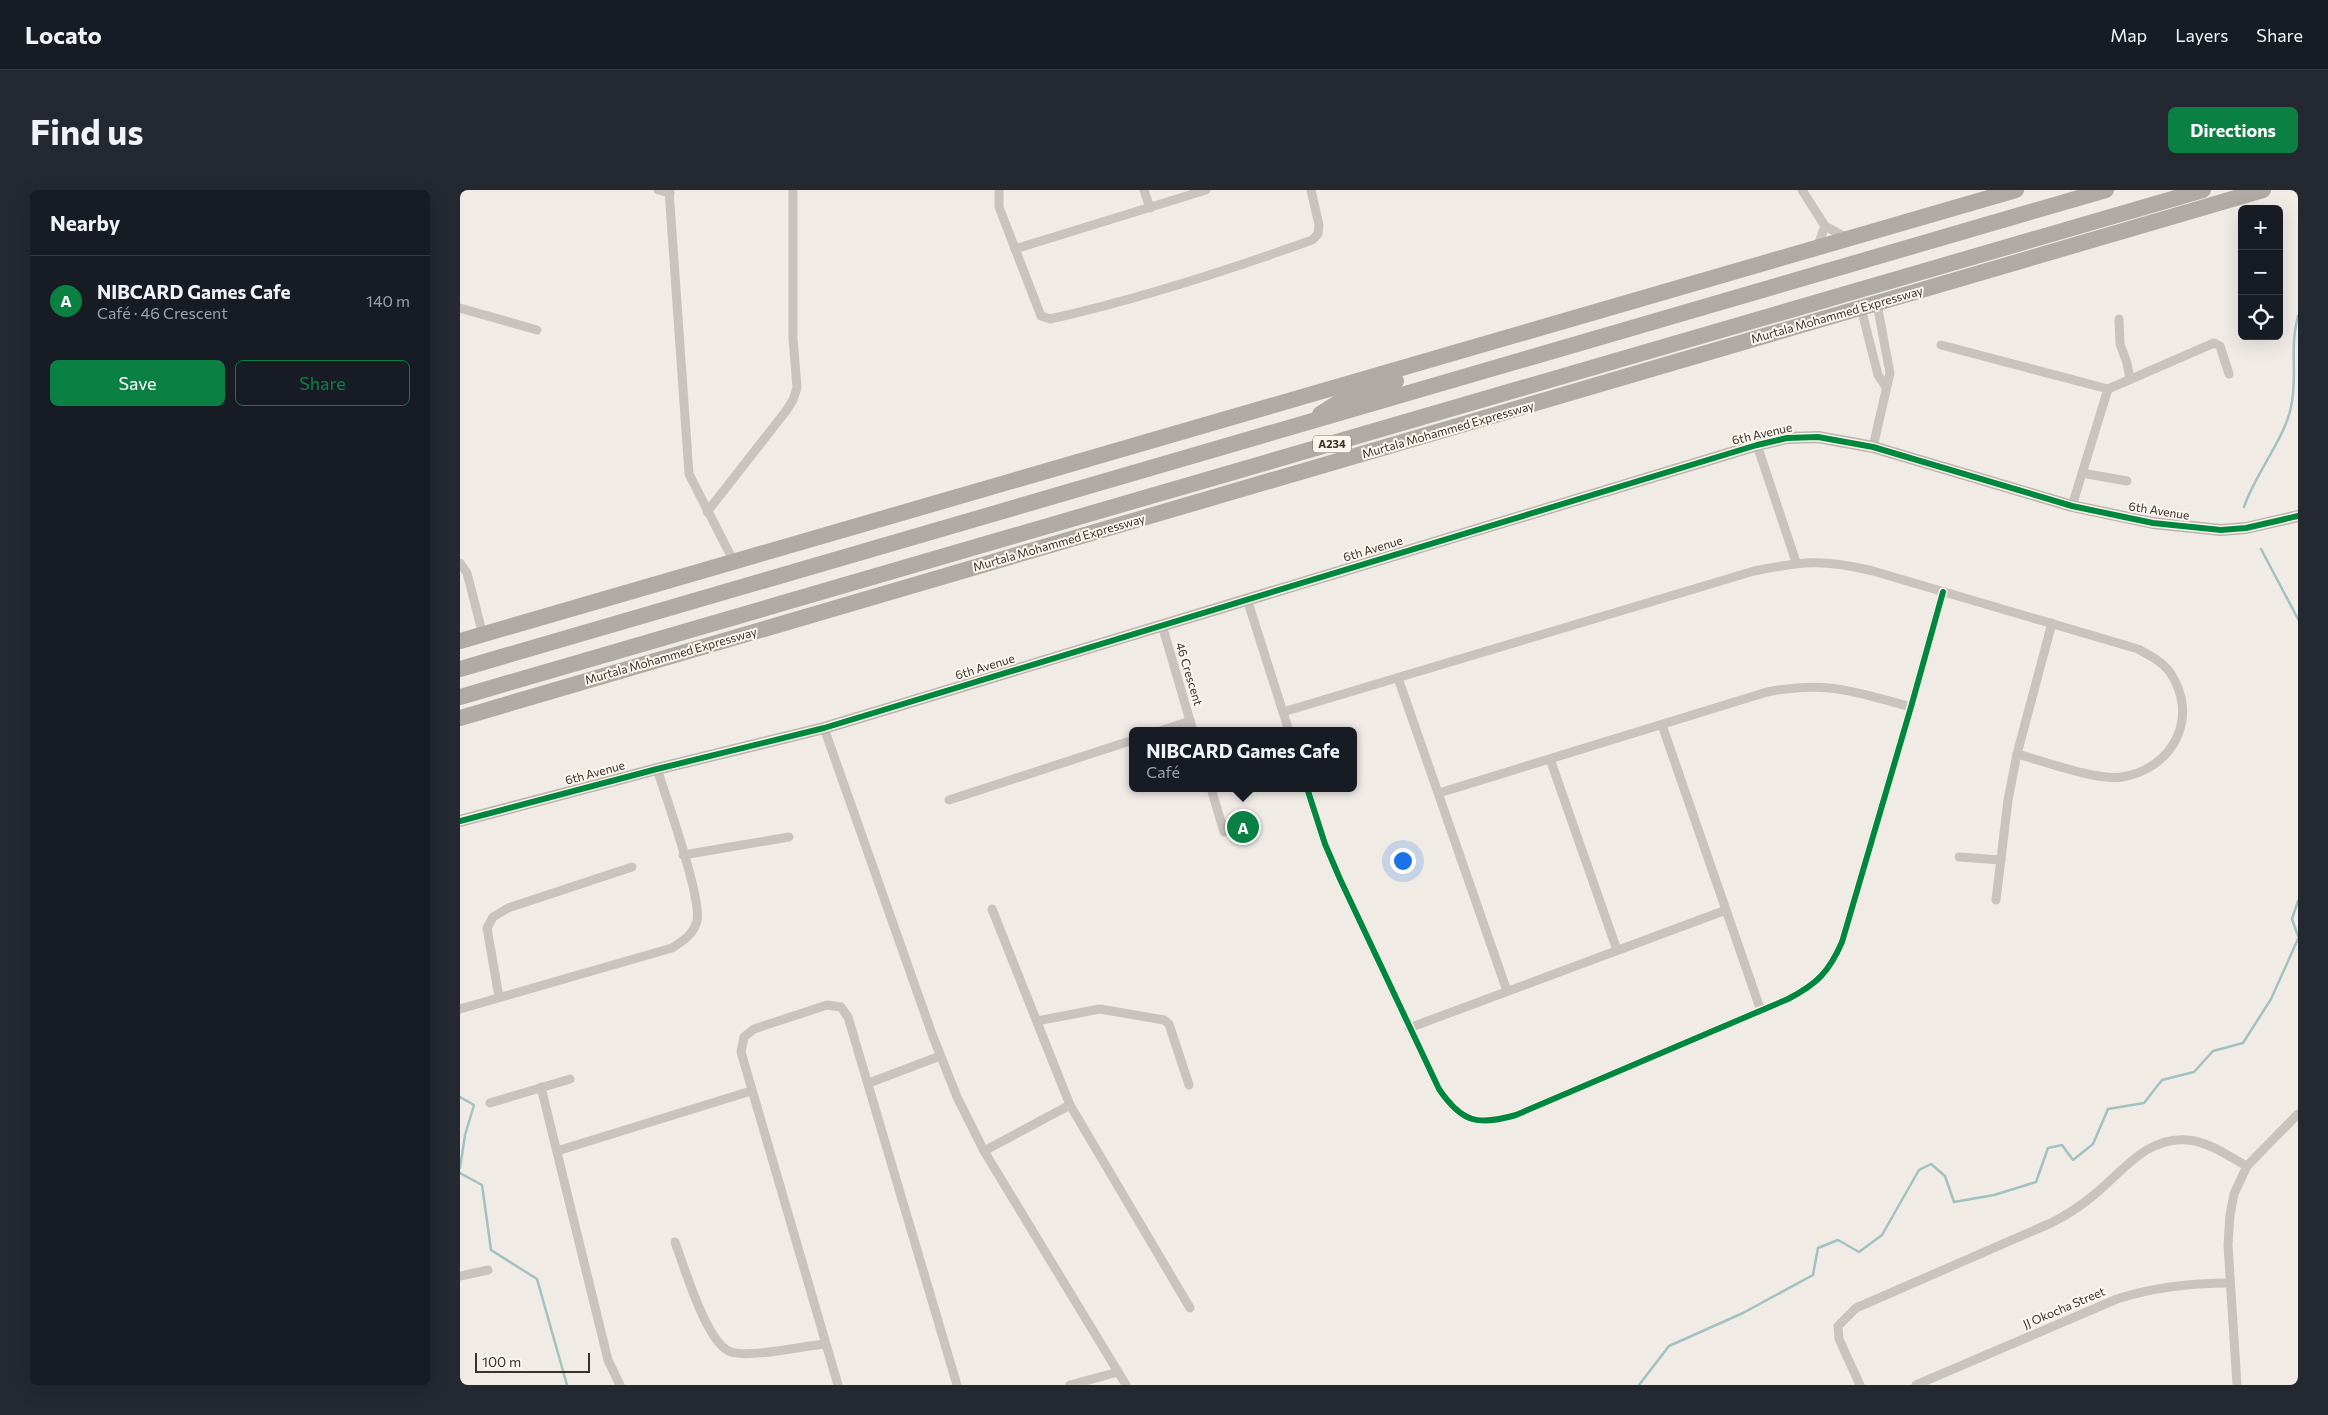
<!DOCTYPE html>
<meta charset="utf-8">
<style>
body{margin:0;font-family:Commissioner,sans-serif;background:#242831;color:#f1f3f6}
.controls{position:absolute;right:15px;top:15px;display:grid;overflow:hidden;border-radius:8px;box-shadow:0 5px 20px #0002}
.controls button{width:45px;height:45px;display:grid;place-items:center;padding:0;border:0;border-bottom:1px solid #363941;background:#171b24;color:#f1f3f6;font:25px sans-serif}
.scale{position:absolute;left:15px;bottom:12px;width:115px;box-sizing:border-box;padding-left:5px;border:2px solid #3b302b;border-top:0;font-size:14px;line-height:18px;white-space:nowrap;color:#3b302b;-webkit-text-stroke:4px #fbf5ee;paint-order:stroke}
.you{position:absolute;left:942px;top:670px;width:18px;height:18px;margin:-12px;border:4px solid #fff;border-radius:50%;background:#1a73e8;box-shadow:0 0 0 8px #1a73e833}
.badge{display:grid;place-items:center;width:32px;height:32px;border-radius:50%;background:#0b8043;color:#fff;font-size:16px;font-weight:700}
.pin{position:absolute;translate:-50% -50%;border:2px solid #fff;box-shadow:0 1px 5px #0006}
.popup{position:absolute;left:669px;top:537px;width:228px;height:65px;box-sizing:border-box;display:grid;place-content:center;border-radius:8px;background:#171b24;filter:drop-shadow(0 1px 4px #0005);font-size:16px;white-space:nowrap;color:#9ea1a6}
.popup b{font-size:19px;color:#f1f3f6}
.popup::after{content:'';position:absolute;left:50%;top:100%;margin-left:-10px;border:10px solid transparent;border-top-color:#171b24}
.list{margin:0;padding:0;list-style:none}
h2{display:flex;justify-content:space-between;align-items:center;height:65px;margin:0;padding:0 20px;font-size:21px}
h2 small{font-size:16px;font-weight:400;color:#9ea1a6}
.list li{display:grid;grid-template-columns:32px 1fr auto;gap:15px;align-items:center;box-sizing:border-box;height:90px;padding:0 20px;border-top:1px solid #363941}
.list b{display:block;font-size:19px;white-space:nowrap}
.list p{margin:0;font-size:16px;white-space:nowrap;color:#9ea1a6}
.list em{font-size:16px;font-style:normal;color:#9ea1a6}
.actions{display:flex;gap:10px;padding:15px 20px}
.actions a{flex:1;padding:11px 0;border:1px solid #0b8043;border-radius:8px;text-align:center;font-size:18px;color:#0b8043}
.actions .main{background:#0b8043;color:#fff}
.icon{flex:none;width:28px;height:28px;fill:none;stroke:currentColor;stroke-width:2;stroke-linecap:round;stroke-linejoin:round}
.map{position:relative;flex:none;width:1838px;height:1195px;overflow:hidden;border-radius:8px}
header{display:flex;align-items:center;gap:30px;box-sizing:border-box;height:70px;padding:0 25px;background:#171b24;border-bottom:1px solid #363941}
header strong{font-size:24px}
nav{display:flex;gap:28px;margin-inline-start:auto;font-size:18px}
.intro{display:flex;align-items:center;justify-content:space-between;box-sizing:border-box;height:120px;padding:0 30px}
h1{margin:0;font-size:35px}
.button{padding:12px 22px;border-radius:8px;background:#0b8043;color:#fff;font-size:18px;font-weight:700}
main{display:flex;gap:30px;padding:0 30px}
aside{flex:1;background:#171b24;border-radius:8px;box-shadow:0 5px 20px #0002}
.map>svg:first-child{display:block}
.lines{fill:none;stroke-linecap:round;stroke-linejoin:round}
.stream{stroke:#a1c2c1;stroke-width:2.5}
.street{stroke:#c9c3be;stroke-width:9}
.secondary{stroke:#bab3ae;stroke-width:12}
.highway{stroke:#afaaa4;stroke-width:16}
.cycleway-casing{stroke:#fbf5ee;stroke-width:9}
.cycleway{stroke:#00873e;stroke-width:6}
.labels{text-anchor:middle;stroke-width:4;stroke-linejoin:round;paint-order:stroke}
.shield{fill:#fbf5ee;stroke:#756b66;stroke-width:1}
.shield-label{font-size:11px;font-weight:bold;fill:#3b302b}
.street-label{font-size:12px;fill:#3b302b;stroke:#fbf5ee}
</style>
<header>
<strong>Locato</strong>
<nav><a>Map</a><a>Layers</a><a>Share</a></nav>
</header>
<div class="intro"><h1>Find us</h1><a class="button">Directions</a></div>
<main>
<aside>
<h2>Nearby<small></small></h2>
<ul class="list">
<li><span class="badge">A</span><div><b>NIBCARD Games Cafe</b><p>Café · 46 Crescent</p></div><em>140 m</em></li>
</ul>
<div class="actions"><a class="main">Save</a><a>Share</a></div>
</aside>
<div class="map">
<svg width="1838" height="1195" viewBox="0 0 1838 1195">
<rect width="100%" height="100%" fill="#f0ebe5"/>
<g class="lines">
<!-- stream -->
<g class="stream">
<path d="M1784,317C1795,284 1825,248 1831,217C1838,186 1829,158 1838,126"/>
<path d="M1801,359L1838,429"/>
<path d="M1838,711L1832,729L1838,746"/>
<path d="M0,907L14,915L5,945L0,978"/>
<path d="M0,983L22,995L31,1060L77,1089L107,1195"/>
<path d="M1179,1195L1209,1156L1283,1123L1353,1085L1358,1058L1378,1050L1399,1062L1422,1045L1459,980L1471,974L1485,986L1494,1012L1534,1005L1576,992L1588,958L1602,955L1613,970L1633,954L1648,919L1684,913L1702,890L1734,882L1753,861L1783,853L1811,809L1838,749"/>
</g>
<!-- street -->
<g class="street">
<path d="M198,0L210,3"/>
<path d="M209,0L229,284L274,372"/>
<path d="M539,0V17L581,126L590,129C679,109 766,81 852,50L858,44L859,35L851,0"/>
<path d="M684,0L690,18"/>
<path d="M1342,0L1365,36L1387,48"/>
<path d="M1357,58L1365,36"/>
<path d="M555,59L746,0"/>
<path d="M0,118L77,140"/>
<path d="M1401,118L1418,185L1426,197"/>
<path d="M1659,129L1660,154L1667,173L1670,189"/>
<path d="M1481,155L1648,199L1754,153L1760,156L1769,184"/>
<path d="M1297,255L1336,372"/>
<path d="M1413,257L1430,183L1417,114"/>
<path d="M1622,283L1667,291"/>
<path d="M1612,316L1648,199"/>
<path d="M247,322L326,221L333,210L337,198L333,148V0"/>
<path d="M0,373L7,383L23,445"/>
<path d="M787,409L829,541"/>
<path d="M702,435L733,541"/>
<path d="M938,488L1047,801"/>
<path d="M823,522L1294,381C1343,371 1363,369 1413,381L1678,459C1689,465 1701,471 1709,481C1741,526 1713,579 1662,587C1637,591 1583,571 1557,564"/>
<path d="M1202,535L1301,821"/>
<path d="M364,538L472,844L497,907L524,961L666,1195"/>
<path d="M700,541L730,531"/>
<path d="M1090,569L1157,760"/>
<path d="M751,598L764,642"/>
<path d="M847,598L865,654L880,689L979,899C1002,933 1018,936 1056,925L1328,809C1357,794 1369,782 1382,752L1451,517L1483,402"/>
<path d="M979,603L1307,502C1367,490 1395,502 1451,517"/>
<path d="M489,610L673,550"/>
<path d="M223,665L329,647"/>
<path d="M1499,667L1541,670"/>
<path d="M1536,710L1548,610L1557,564L1592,433"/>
<path d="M532,719L610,915L730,1118"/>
<path d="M39,807L27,738L33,727L48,718L172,677"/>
<path d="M0,819L212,758C224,750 233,745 237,731C242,708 206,607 197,579"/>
<path d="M577,831L640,819L704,830L709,834L729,895"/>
<path d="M949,838L1266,720"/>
<path d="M409,893L480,866"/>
<path d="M81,897L148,1170L160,1195"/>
<path d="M30,913L110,889"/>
<path d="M97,961L291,901"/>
<path d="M524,961L610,915"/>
<path d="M215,1052C224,1076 247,1155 271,1162C292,1168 342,1156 365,1154"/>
<path d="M0,1086L28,1080"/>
<path d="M378,1195L281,862L284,847L294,839L367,815L381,817L388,827L497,1195"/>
<path d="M610,1195L658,1182"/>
<path d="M1400,1195L1379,1149L1378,1136L1396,1118L1591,1033C1607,1025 1621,1016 1635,1004C1663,981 1687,946 1728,950C1749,952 1768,966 1787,976"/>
<path d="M1456,1195L1657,1109C1694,1097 1730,1093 1770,1093"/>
<path d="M1777,1195L1768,1055L1770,1025L1774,1004L1787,976L1838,924"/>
</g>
<!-- secondary -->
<path class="secondary" d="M0,631L197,579L364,538L1297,255L1327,248L1358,247L1413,257L1612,316L1693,333L1761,340L1786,338L1838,326"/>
<!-- highway -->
<g class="highway">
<path d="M860,224L884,209L936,191"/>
<path d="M0,451L1556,0"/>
<path d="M0,479L1646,0"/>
<path d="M0,507L1743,0"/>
<path d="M0,528L1803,0"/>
</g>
<defs>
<g id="cycleway">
<path d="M847,598L865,654L880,689L979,899C1002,933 1018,936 1056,925L1328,809C1357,794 1369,782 1382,752L1451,517L1483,402"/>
<path d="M0,631L197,579L364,538L1297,255L1327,248L1358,247L1413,257L1612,316L1693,333L1761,340L1786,338L1838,326"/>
</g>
</defs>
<!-- cycleway casing -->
<use href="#cycleway" class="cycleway-casing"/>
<!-- cycleway -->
<use href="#cycleway" class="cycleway"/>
</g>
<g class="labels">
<!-- shield labels -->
<rect class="shield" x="853" y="245.5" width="38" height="17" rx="4"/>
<g class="shield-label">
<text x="872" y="258">A234</text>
</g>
<!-- street labels -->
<g class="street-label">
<text transform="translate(1377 125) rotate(-16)" y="4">Murtala Mohammed Expressway</text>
<text transform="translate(988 240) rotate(-16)" y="4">Murtala Mohammed Expressway</text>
<text transform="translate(1302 244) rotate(-13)" y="4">6th Avenue</text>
<text transform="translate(1699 321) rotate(9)" y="4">6th Avenue</text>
<text transform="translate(599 353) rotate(-16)" y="4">Murtala Mohammed Expressway</text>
<text transform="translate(913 359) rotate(-17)" y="4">6th Avenue</text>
<text transform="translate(211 466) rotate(-16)" y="4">Murtala Mohammed Expressway</text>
<text transform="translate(525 477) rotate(-17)" y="4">6th Avenue</text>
<text transform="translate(729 484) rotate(73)" y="4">46 Crescent</text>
<text transform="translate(135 583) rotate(-15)" y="4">6th Avenue</text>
<text transform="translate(1604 1118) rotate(-23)" y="4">JJ Okocha Street</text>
</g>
</g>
</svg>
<div class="controls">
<button>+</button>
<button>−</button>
<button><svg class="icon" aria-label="locate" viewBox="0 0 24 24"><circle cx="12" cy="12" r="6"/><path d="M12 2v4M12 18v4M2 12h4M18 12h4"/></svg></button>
</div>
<div class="scale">100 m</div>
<div class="you"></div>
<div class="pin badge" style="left:783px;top:637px">A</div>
<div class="popup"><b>NIBCARD Games Cafe</b>Café</div>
</div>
</main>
